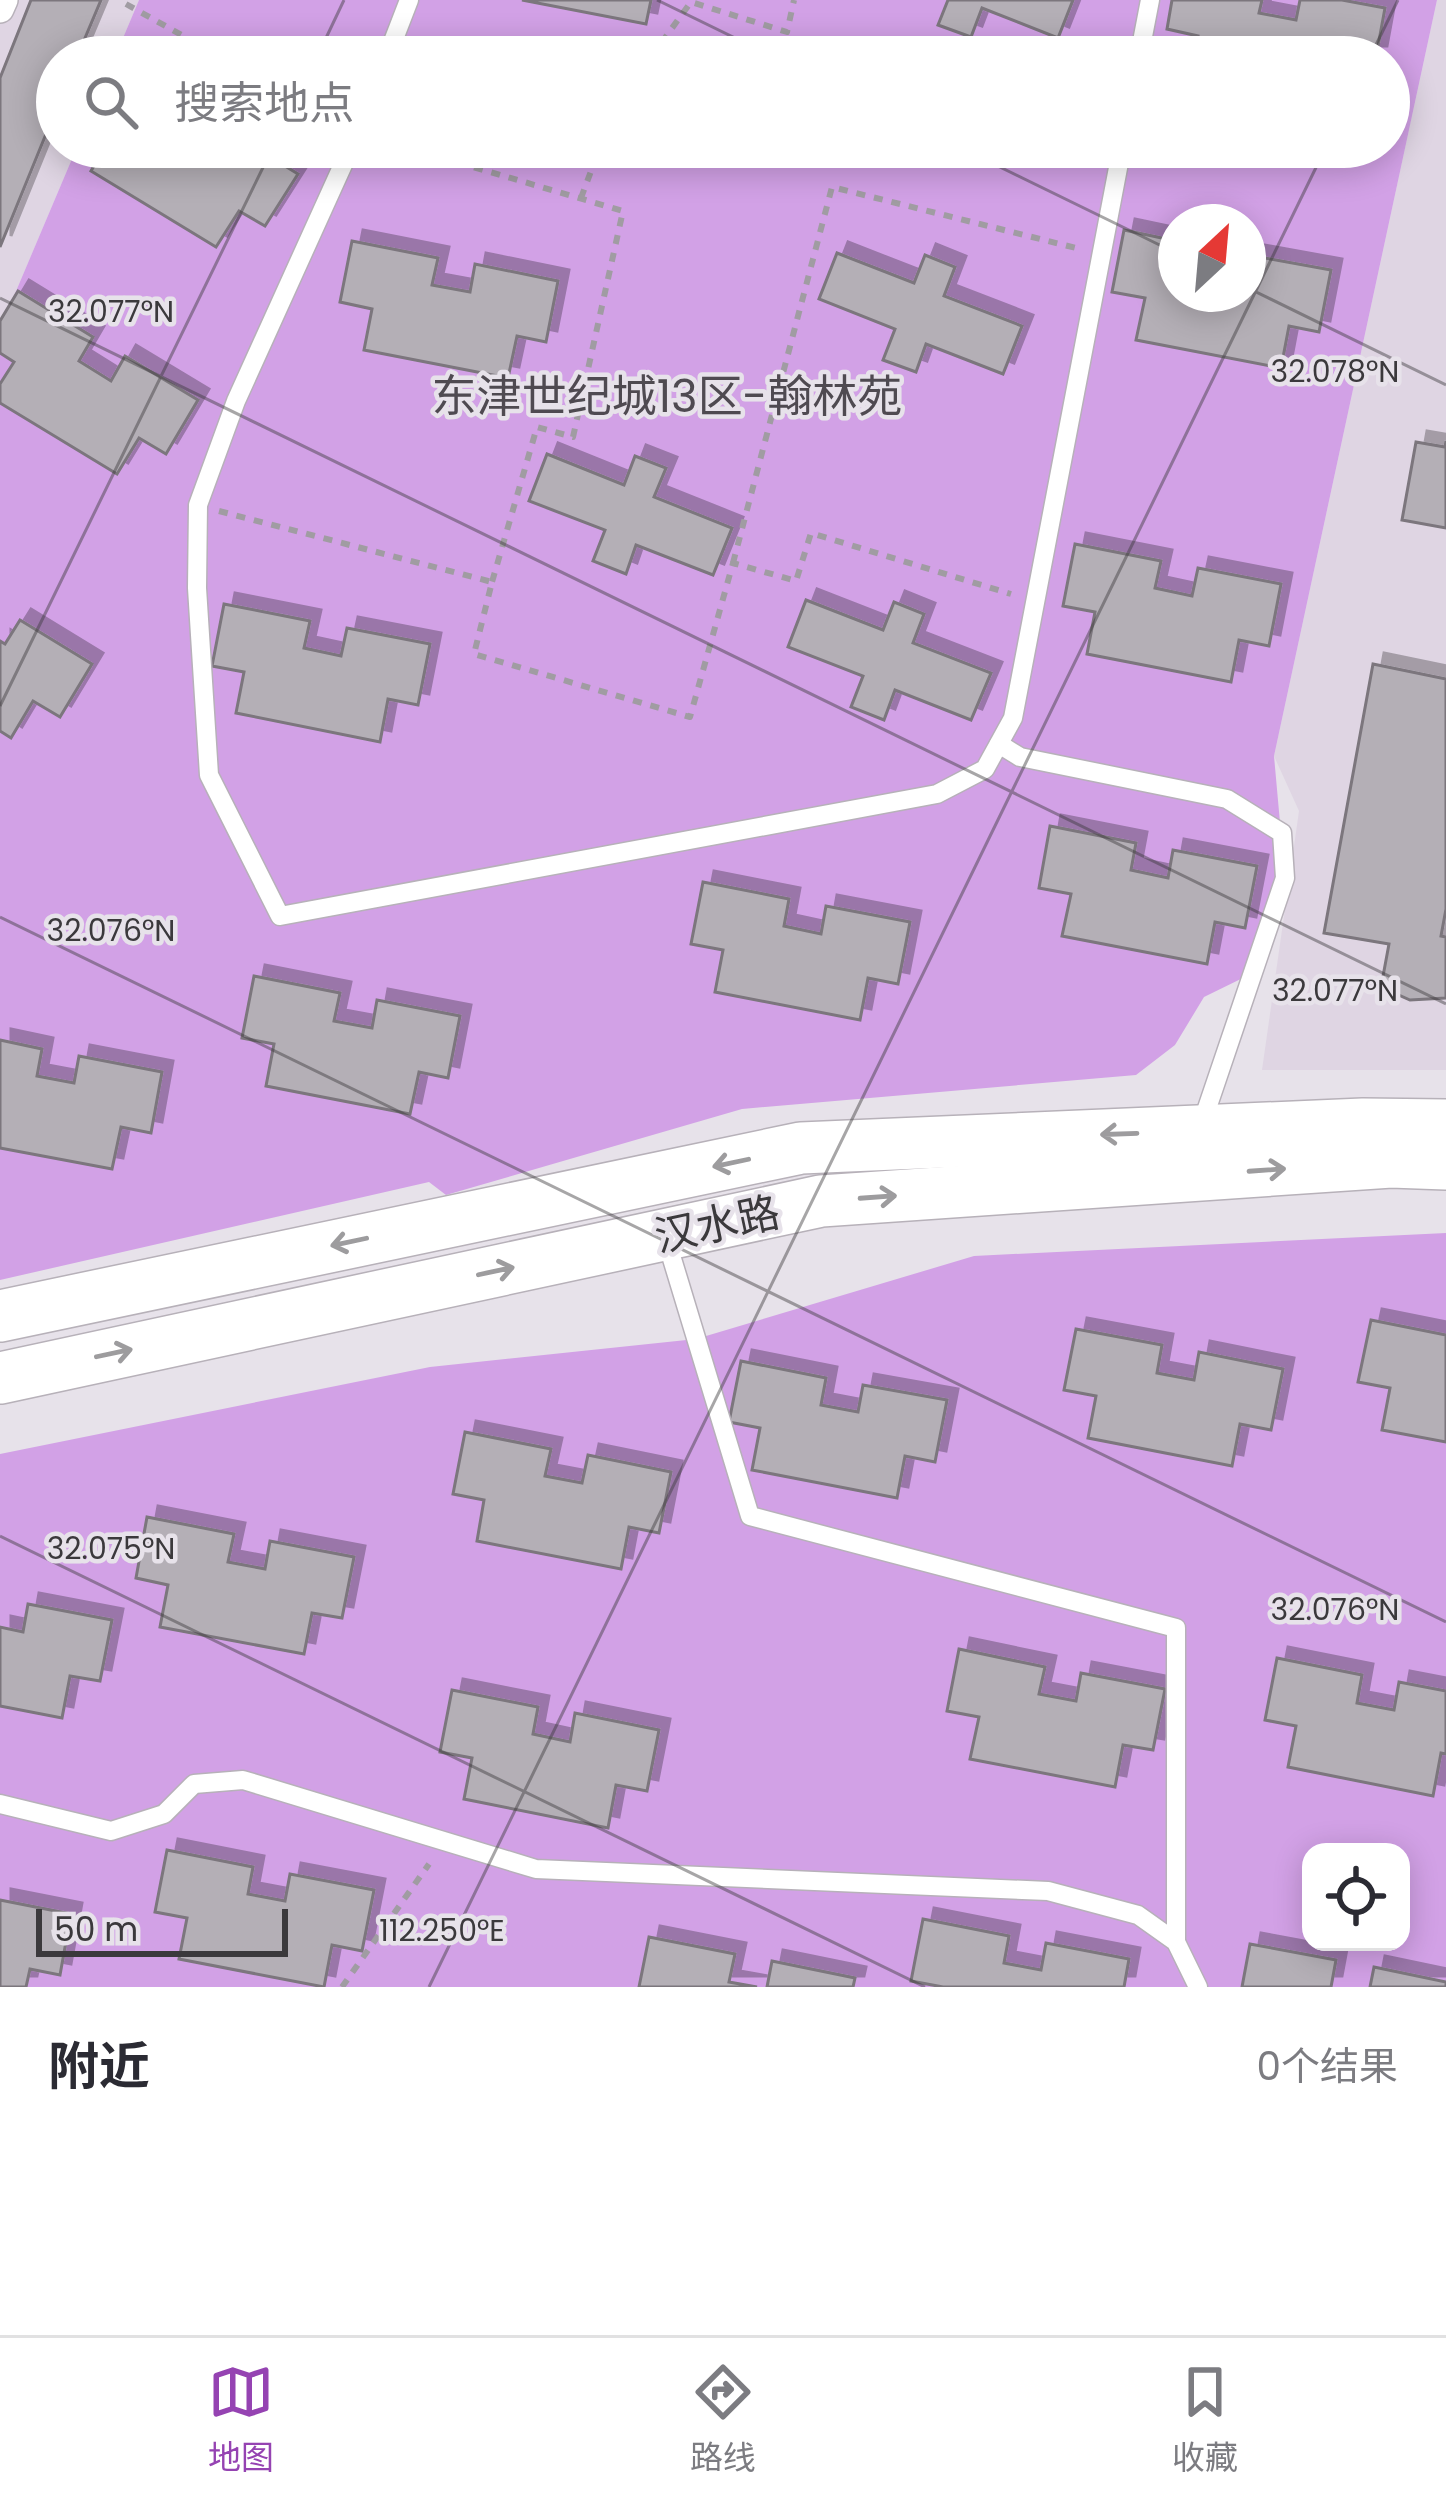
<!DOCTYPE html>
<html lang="zh">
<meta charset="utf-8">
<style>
body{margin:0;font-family:Poppins,"Noto Sans SC",sans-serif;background:#f2f2f3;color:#2b2b33}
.controls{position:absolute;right:36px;bottom:36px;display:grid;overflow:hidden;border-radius:24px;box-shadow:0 6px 30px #0003}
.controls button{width:108px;height:108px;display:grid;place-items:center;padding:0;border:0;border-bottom:3px solid #e1e1e2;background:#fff;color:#2b2b33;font:60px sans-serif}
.compass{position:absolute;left:1158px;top:204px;width:108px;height:108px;border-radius:50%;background:#fff;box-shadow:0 6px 30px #0003;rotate:26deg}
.scale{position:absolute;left:36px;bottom:30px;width:252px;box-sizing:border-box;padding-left:12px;border:6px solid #3b393c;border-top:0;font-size:33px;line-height:42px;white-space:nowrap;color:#3b393c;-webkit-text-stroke:9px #e7e2ea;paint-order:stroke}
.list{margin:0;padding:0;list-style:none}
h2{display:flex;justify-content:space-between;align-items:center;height:156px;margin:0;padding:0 48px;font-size:51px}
h2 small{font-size:39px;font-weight:400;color:#7c7c81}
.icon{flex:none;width:66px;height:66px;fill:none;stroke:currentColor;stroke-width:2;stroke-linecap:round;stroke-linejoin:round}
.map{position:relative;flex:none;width:1446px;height:1987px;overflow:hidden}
.search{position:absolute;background:#fff;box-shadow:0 6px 30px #0003;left:36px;right:36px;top:36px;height:132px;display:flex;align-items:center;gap:30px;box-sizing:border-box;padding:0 42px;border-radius:66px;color:#7c7c81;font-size:45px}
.sheet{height:348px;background:#fff}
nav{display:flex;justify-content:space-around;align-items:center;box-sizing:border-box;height:168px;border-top:3px solid #e1e1e2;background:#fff;font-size:33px;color:#7c7c81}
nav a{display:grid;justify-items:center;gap:6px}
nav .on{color:#9543b2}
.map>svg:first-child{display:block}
.built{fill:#dfd5e3}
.green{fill:#d2a1e6;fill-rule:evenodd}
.building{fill:#b4afb6;stroke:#7b767d;stroke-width:3;filter:url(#shadow)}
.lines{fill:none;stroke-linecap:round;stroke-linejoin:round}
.service-casing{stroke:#b7b1b9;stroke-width:21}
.pedestrian-casing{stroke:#b7b1b9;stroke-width:30}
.secondary-casing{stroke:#b7b1b9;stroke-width:54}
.path{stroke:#a09ca2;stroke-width:6;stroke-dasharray:9 9;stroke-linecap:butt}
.service{stroke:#fff;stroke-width:18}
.pedestrian{stroke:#fff;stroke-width:27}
.secondary{stroke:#fff;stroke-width:51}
.oneway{stroke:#9d9c9e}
.ticks{fill:none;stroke:#3b393c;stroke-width:3;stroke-opacity:0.45}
.labels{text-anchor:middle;stroke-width:9;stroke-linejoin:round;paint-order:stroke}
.street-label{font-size:42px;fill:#3b393c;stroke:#e7e2ea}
.neighbourhood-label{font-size:45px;fill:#4f4a51;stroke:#e7e2ea}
.ticks-label{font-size:30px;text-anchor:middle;fill:#3b393c;stroke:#e7e2ea;stroke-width:9;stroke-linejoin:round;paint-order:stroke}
</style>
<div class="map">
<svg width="1446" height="1987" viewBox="0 0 1446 1987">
<defs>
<filter id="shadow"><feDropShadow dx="11" dy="-11" stdDeviation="0" flood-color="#0004"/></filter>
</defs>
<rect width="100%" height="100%" fill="#e7e2ea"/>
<!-- built -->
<g class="built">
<path d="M0,0H139L115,57H57V147H77L0,329Z"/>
<path d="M1437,0H1446V1070H1262L1299,811L1274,756Z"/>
</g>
<!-- green -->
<g class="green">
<path d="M139,0H1437L1274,756L1285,878L1253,973L1204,997L1175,1045L1136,1075L742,1109L446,1195L429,1182L0,1280V329L77,147H1389V57H115ZM1176,222H1248V294H1176Z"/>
<path d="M1446,1233V1987H0V1454L430,1367L696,1339L974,1256ZM1311,1852H1401V1942H1311Z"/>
</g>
<!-- building -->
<g class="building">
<path d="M31,0H101L77,57H57V107L0,247V78Z"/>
<path d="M522,0H651L646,24Z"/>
<path d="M948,0H1073L1058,38L982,8L971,37L938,25Z"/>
<path d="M1172,0H1262L1259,13L1296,20L1300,0H1342L1385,8L1376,57H1194L1198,36L1167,29Z"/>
<path d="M105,147H200L210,153L214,147H254L298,174L265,226L239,211L216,247L91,171Z"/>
<path d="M1124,230L1176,241V294H1248V255L1331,270L1319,332L1289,326L1281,368L1136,340L1145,298L1112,292Z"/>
<path d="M352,241L438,258L432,285L470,292L475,264L558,281L546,342L517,336L508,378L364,350L372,309L340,302Z"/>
<path d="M837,253L914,283L925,255L955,267L944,296L1022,326L1003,374L926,344L916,372L883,360L895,329L819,299Z"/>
<path d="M18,291L93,337L79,361L111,381L125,356L198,400L166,454L139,438L117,474L0,403V384L14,362L0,353V321Z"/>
<path d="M1446,441V528L1402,520L1416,442L1445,447Z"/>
<path d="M547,454L624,485L635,456L666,468L654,497L732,528L713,575L636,545L626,574L593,561L605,530L529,501Z"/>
<path d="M1075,544L1161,561L1155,588L1192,596L1198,568L1281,584L1269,646L1239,640L1231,682L1087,654L1095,612L1063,606Z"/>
<path d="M806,600L883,630L894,602L924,614L913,643L991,673L971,720L895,690L884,720L851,707L863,676L788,647Z"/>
<path d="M224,604L310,621L304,648L341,656L347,628L430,644L418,705L388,699L380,742L236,713L244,672L212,666Z"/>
<path d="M20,620L92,664L60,717L33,701L11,738L0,731V641L5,644Z"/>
<path d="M1373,664L1446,679V909L1441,936L1446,937V998L1410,1000L1381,987L1389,944L1324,933Z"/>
<path d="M1050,826L1136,843L1131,870L1168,878L1173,850L1257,866L1245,928L1215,922L1207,964L1062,936L1071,894L1039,888Z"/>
<path d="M703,882L789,899L784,926L821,934L826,906L910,922L898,984L868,978L860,1020L715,992L723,950L691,944Z"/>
<path d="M254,976L340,993L334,1021L372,1028L377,1000L460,1016L448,1078L419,1072L410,1114L266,1086L274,1044L242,1038Z"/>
<path d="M0,1040L42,1049L37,1076L74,1083L79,1056L162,1072L151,1133L121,1127L112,1169L0,1148Z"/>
<path d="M1371,1320L1446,1335V1442L1382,1430L1390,1388L1358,1382Z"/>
<path d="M1076,1329L1162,1345L1157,1373L1194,1380L1199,1352L1283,1369L1271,1430L1240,1424L1232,1466L1088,1438L1096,1396L1064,1390Z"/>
<path d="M741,1361L826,1378L821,1405L858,1412L863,1385L947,1400L935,1462L905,1456L897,1498L752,1470L760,1428L729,1422Z"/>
<path d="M465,1432L551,1449L545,1476L582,1483L588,1455L671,1472L659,1533L629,1527L621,1569L477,1541L484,1500L453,1494Z"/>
<path d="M147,1517L234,1534L228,1562L265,1569L270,1541L354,1557L342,1618L312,1613L304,1654L160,1627L168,1585L136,1578Z"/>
<path d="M28,1604L112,1620L100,1681L70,1676L62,1718L0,1706V1627L23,1632Z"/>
<path d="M959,1649L1045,1667L1039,1694L1076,1701L1081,1673L1165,1689L1153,1750L1123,1745L1115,1787L970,1759L979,1717L947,1711Z"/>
<path d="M1277,1658L1362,1675L1357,1703L1394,1710L1399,1682L1446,1691V1754L1441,1753L1433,1796L1288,1767L1296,1726L1265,1720Z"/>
<path d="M452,1690L538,1707L533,1734L570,1742L575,1713L659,1730L647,1791L616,1785L608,1828L464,1799L472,1758L440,1752Z"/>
<path d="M167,1850L253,1867L248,1894L285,1901L290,1874L374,1890L362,1951L332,1945L324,1987L179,1959L187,1918L155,1912Z"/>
<path d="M0,1900L71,1914L60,1975L30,1969L26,1987H0Z"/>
<path d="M923,1919L1009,1936L1004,1963L1041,1970L1046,1943L1129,1959L1124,1987H943L911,1981Z"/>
<path d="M649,1937L735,1954L729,1982L757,1987H639Z"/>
<path d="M1250,1944L1336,1960L1331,1987H1242Z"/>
<path d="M772,1961L855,1978L853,1987H767Z"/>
<path d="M1374,1967L1446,1982V1987H1370Z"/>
</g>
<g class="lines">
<defs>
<g id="service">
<path d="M387,57L409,0"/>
<path d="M1139,57L1150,0"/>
<path d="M351,147L236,401L198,505L197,588L209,775L280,916L937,794L985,769L1013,718L1122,147"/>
<path d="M999,744L1020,757L1227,799L1282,833L1285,878L1201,1126"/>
<path d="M666,1239L750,1516L1176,1628V1942"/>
<path d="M0,1804L111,1831L164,1814L194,1784L243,1780L536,1869L1048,1891L1138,1915L1176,1942L1198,1987"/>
</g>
<path id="pedestrian" d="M0,9L4,0"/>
<g id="secondary">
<path d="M0,1316L801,1148L1363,1124L1446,1125"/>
<path d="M0,1378L821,1201L1391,1162L1446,1164"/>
</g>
</defs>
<!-- service casing -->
<use href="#service" class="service-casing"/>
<!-- pedestrian casing -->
<use href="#pedestrian" class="pedestrian-casing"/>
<!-- secondary casing -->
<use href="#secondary" class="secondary-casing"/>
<!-- path -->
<g class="path">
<path d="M126,4L221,57"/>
<path d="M651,57L691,2L787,32L794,0"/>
<path d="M405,147L623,211L573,437L537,427L492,582"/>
<path d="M581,198L600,147"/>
<path d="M219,511L492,582L474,654L690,717L733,563L796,581L811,533L1011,594"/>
<path d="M733,563L832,187L1080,249"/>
<path d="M342,1987L429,1864"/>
</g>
<!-- service -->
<use href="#service" class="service"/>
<!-- pedestrian -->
<use href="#pedestrian" class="pedestrian"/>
<!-- secondary -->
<use href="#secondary" class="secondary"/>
</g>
<!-- one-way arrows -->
<defs><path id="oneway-shaft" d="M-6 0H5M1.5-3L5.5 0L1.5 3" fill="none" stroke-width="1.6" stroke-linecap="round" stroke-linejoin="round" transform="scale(3)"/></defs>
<g class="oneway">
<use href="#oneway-shaft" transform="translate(1119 1134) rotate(178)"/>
<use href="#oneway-shaft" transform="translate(731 1163) rotate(168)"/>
<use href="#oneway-shaft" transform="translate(1267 1170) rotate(-4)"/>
<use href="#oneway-shaft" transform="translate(878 1197) rotate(-4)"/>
<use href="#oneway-shaft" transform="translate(349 1242) rotate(168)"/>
<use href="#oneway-shaft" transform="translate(496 1271) rotate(-12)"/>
<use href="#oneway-shaft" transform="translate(114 1353) rotate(-12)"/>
</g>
<!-- ticks -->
<path class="ticks" d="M657,0L774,57M317,57L344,0M1370,57L1398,0M959,147L1176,253M1248,288L1446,385M0,298L1446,1004M0,706L273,147M0,917L1446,1622M0,1536L925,1987M429,1987L1326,147"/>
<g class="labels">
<!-- street labels -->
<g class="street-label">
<text transform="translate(717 1224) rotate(-12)" y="15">汉水路</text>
</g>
<!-- neighbourhood labels -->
<g class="neighbourhood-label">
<text x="667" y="412">东津世纪城13区-翰林苑</text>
</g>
</g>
<g class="ticks-label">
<text x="111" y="322">32.077°N</text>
<text x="1335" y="382">32.078°N</text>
<text x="111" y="941">32.076°N</text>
<text x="1335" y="1001">32.077°N</text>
<text x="111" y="1559">32.075°N</text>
<text x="1335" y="1620">32.076°N</text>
<text x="442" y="1941">112.250°E</text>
</g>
</svg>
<div class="controls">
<button><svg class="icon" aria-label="locate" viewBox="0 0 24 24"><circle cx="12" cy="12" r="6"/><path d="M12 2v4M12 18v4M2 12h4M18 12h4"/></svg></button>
</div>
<svg class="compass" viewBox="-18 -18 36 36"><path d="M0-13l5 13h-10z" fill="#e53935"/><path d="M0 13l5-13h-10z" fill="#7c7c81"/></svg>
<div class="scale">50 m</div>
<div class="search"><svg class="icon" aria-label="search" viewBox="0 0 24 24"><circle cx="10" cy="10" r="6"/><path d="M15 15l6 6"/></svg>搜索地点</div>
</div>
<section class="sheet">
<h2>附近<small>0个结果</small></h2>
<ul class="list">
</ul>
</section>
<nav>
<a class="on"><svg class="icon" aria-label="map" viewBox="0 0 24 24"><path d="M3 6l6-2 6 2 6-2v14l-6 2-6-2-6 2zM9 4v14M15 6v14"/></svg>地图</a>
<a><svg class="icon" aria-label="directions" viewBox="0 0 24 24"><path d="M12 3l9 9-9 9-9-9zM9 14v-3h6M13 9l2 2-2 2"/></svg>路线</a>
<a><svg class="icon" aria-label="saved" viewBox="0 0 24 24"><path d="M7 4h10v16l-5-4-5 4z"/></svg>收藏</a>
</nav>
